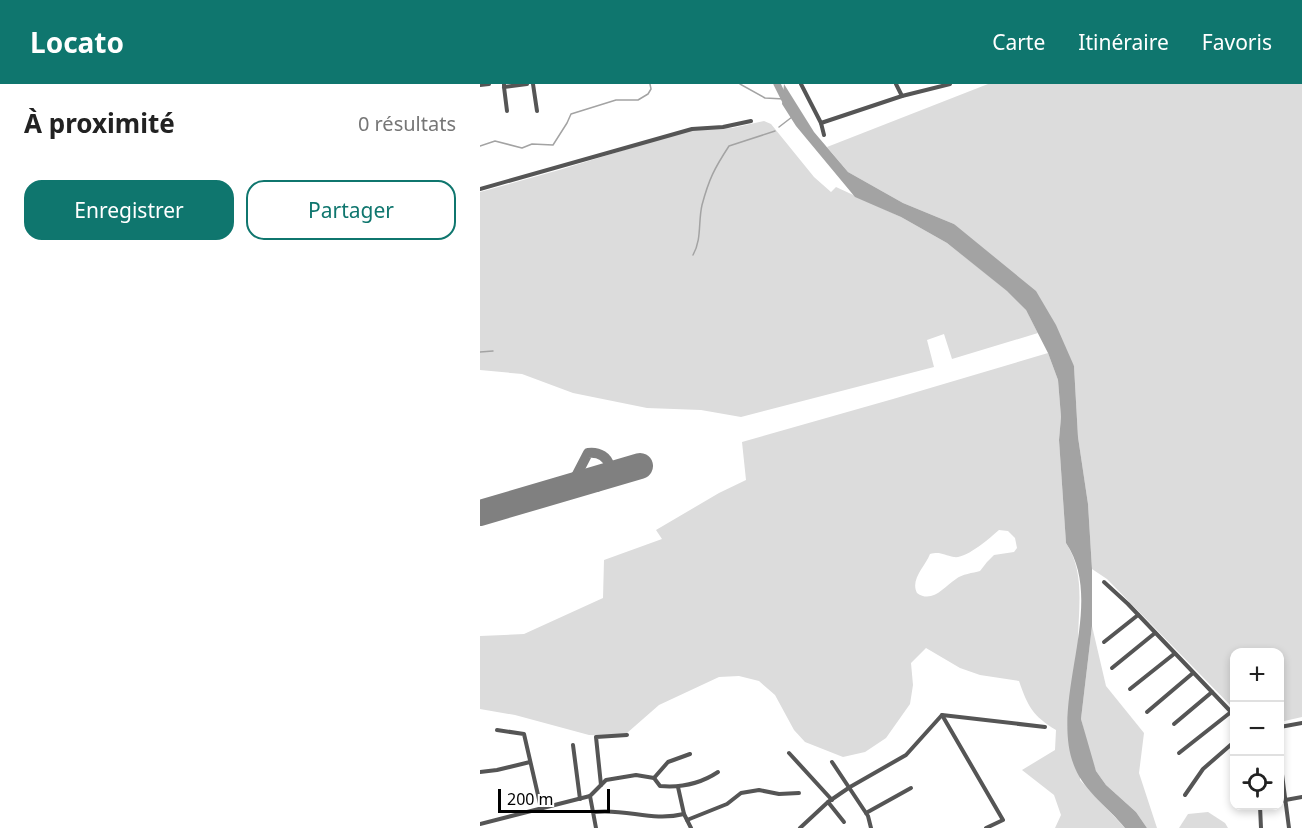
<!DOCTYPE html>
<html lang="fr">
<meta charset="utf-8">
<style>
body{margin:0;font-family:"Noto Sans",sans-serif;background:#f2f2f2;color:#222}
.controls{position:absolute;right:18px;bottom:18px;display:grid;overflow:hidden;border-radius:12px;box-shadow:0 3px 9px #0003}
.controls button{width:54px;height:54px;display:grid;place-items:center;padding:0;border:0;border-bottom:2px solid #e0e0e0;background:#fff;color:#222;font:30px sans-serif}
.scale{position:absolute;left:18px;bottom:15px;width:112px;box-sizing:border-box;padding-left:6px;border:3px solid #000;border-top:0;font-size:16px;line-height:21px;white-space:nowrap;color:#000;-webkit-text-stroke:4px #fff;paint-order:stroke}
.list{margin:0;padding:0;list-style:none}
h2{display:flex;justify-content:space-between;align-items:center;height:78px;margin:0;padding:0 24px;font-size:26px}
h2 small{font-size:20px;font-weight:400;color:#767676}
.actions{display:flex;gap:12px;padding:18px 24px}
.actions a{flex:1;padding:14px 0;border:2px solid #0f766e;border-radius:18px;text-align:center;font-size:21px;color:#0f766e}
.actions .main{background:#0f766e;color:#fff}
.icon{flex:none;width:33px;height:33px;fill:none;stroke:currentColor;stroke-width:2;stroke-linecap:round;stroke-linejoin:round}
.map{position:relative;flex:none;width:822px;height:744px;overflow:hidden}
header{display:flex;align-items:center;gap:36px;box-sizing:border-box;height:84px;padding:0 30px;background:#0f766e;color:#fff}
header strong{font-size:28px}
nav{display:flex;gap:33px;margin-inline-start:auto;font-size:21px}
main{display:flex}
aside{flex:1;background:#fff}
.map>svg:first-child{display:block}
.green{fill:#dcdcdc;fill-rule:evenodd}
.water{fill:#a3a3a3}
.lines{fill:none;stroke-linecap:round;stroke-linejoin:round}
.stream{stroke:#a3a3a3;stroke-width:1.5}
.river{stroke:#a3a3a3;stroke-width:7}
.taxiway{stroke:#808080;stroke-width:10}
.runway{stroke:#808080;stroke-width:26}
.minor{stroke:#555;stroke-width:4}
</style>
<header>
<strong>Locato</strong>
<nav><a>Carte</a><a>Itinéraire</a><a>Favoris</a></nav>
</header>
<main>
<aside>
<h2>À proximité<small>0 résultats</small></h2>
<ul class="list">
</ul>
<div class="actions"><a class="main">Enregistrer</a><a>Partager</a></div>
</aside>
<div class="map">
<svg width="822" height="744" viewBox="0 0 822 744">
<rect width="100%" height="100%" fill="#fff"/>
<!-- green -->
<g class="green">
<path d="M508,0H822V633L800,638V568H754V625L627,495L612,485L608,420L598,353L594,282L474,140L423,119L368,88L347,63Z"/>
<path d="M284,37L291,40L334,93L351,108L356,103L421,133L467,159L528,207L546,226L558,249L472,275L464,250L447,256L454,283L261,333L221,326L167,324L93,309L42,290L0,286V108L79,86L213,45L252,44Z"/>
<path d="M568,269L578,296L581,333L579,356L586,459C607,491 597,530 598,566C599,610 600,653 600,696L645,744H575L581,731L574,711L542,686L575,666L576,646C553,632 548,623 539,597L500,591L480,584L446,564L431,579L433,601L430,620L406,654L385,668L363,673L325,658L314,646L295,611L279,597L259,592L239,593L179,621L147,649L140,652L109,651L35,631L0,625V552L44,550L123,514L124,476L182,455L176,446L239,409L266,396L262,358L413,315ZM519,446L528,447L535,454L537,464L534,468L514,471L507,478L500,487C493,489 482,490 476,495C464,503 452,520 437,509C430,495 445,483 450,470C460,467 464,471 474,473C486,475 510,454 519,446Z"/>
<path d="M612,542L626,602L664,649L659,689L677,744H667L656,728L626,701L616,687L610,671L601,635Z"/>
<path d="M728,728L745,739L748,744H699L708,730Z"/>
</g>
<!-- water -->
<path class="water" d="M304,0L334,48L368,88L423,119L474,140L556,207L576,241L594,282L598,353L608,420L612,485V542L601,635L616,687L626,701L656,728L667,744H645C629,724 605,708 595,684C567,619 628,521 586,459L579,356L581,333L578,296L568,269L546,226L527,207L467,159L421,133L375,113L316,42L302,20Z"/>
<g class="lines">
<!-- stream -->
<g class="stream">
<path d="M260,0L285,14L304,15"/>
<path d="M299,43L312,33"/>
<path d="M0,62L15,57L42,64L52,60L73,61L87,39L91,30L136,16H158L168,10L171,5L170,0"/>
<path d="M213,171C222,155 218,138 222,121C229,95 234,85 249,62L295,47"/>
<path d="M0,268L13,267"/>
</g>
<!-- river -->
<path class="river" d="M297,0L305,16"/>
<!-- taxiway -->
<path class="taxiway" d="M78,406L94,396L108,369C132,366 138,394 117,403L99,400"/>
<!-- runway -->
<path class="runway" d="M0,429L160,382"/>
<!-- minor -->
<g class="minor">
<path d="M24,0V3L47,0"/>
<path d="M53,0L57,27"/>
<path d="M321,0L341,39L344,51"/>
<path d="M416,0L422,12"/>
<path d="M0,1L9,0"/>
<path d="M24,3L27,27"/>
<path d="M341,39L422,12L470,0"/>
<path d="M0,105L212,45L243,43L271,37"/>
<path d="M624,498L648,520L754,631"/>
<path d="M624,558L658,531"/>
<path d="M632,584L675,549"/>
<path d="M650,605L694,570"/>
<path d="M667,628L713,589"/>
<path d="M462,631L523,736L506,744"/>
<path d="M694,640L732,608"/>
<path d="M800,643L822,639"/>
<path d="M17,646L44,650L61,724"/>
<path d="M93,661L100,715"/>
<path d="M309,669L352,716"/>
<path d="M699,669L751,628"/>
<path d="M800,675L809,744"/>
<path d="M352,678L388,732L391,744"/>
<path d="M0,688L17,686L50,678"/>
<path d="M174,694L180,702C202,704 220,700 238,688"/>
<path d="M121,701L116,653L147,651"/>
<path d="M198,703L204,730L211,744"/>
<path d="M705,711L723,685L754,658"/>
<path d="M800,717L822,713"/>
<path d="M348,718L364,738"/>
<path d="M780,722L781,744"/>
<path d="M114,728C147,724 171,738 204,730"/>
<path d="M386,729L431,704"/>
<path d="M207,736L247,720L261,709L279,706L299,710L319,709"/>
<path d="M0,740L110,712"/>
<path d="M116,744L110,712L126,696L156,691L174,694L188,678L210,670"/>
<path d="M320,744L348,718L370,703L426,671L462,631L565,643"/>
</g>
</g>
</svg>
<div class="controls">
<button>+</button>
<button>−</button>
<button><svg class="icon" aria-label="locate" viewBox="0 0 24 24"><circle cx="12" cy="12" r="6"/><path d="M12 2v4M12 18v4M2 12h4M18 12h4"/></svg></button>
</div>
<div class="scale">200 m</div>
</div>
</main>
